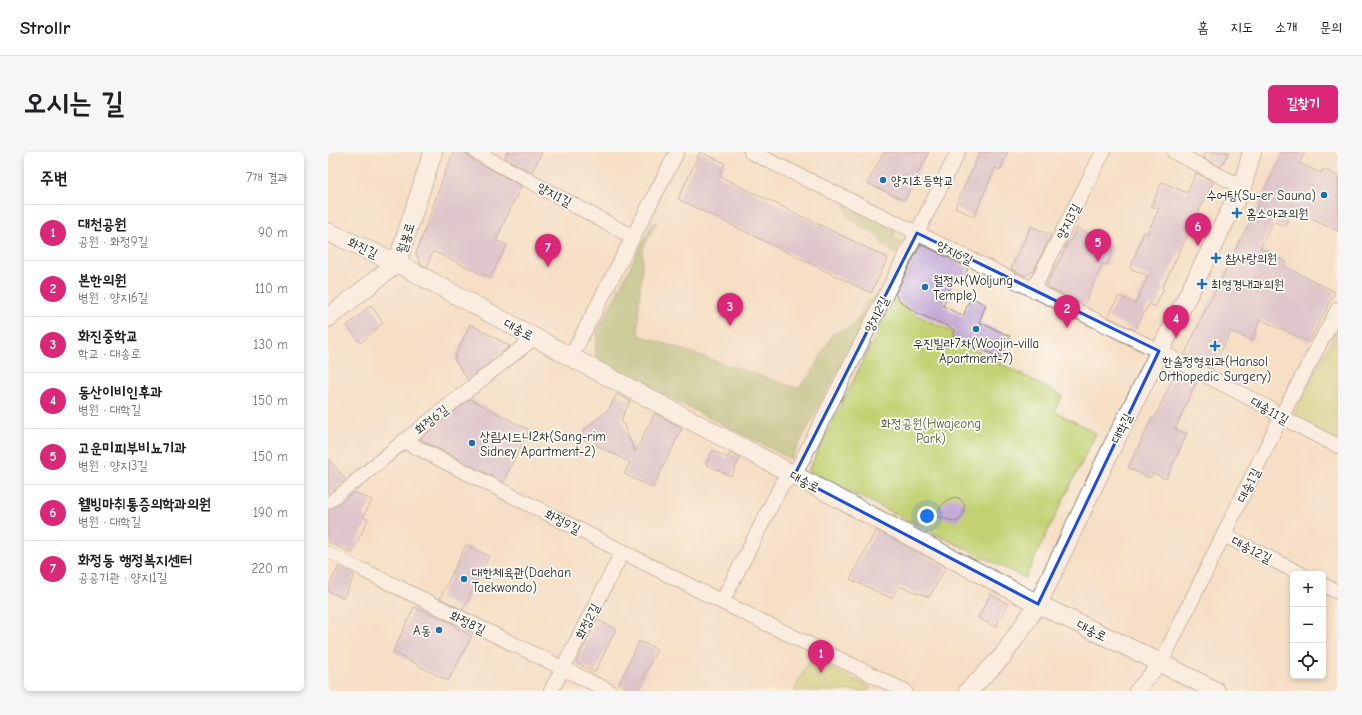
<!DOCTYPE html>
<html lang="ko">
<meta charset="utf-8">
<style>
body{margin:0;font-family:"Comic Neue","Poor Story",sans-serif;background:#f6f6f6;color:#202124}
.controls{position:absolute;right:12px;bottom:12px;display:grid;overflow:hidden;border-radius:6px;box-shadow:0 2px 6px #0003}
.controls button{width:36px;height:36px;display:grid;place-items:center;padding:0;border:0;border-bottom:1px solid #e0e0e0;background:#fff;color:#202124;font:20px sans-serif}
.you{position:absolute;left:599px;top:364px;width:14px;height:14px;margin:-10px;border:3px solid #fff;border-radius:50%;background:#1a73e8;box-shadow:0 0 0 6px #1a73e833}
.badge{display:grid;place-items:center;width:26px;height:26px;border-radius:50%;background:#db2777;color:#fff;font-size:13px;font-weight:700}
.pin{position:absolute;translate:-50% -33px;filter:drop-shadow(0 1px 2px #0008)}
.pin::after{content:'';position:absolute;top:21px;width:14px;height:12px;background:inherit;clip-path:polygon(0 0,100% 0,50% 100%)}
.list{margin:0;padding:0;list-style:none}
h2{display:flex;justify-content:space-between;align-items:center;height:52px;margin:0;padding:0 16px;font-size:17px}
h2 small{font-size:13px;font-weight:400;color:#757577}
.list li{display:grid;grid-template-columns:26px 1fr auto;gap:12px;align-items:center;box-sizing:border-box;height:56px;padding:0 16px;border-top:1px solid #e0e0e0}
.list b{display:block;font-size:15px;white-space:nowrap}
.list p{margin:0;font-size:13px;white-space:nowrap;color:#757577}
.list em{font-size:13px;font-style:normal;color:#757577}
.icon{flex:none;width:22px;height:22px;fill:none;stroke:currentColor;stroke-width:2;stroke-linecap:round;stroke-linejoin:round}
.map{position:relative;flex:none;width:1010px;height:539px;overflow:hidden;border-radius:6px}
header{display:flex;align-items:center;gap:24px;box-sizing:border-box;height:56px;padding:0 20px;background:#fff;border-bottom:1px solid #e0e0e0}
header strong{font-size:19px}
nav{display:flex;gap:22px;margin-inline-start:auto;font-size:14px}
.intro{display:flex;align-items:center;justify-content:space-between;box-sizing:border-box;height:96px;padding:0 24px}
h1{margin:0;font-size:28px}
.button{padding:10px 18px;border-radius:6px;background:#db2777;color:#fff;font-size:14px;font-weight:700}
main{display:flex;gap:24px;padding:0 24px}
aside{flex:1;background:#fff;border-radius:6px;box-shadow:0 2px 6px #0003}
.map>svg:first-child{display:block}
.green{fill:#c3d173;stroke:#777e4f}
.forest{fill:#9ab365;stroke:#626f48}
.building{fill:#c3a8d4}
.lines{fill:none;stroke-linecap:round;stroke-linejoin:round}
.pedestrian-casing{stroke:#908578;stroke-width:12}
.minor-casing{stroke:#908578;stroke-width:16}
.tertiary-casing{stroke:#908578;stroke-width:20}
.pedestrian{stroke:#fff;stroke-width:11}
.minor{stroke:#fff;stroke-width:14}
.tertiary{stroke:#fff;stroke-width:18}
.marked{fill:none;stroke:#1d4ed8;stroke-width:3;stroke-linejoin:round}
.poi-dot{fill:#1f6fb2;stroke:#fdfcf7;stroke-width:1.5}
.labels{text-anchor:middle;stroke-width:3.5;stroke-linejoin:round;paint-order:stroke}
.poi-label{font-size:13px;fill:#2b2b2b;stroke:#fdfcf7;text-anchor:start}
.street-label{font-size:13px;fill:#2b2b2b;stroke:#fdfcf7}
.park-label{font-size:13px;fill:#595d41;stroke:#fdfcf7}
</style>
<header>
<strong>Strollr</strong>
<nav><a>홈</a><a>지도</a><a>소개</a><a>문의</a></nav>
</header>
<div class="intro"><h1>오시는 길</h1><a class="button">길찾기</a></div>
<main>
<aside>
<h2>주변<small>7개 결과</small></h2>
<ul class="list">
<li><span class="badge">1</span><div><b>대천공원</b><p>공원 · 화정9길</p></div><em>90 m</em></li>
<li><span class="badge">2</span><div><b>본한의원</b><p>병원 · 양지6길</p></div><em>110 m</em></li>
<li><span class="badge">3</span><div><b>화진중학교</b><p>학교 · 대송로</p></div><em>130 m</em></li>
<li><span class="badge">4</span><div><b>동산이비인후과</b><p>병원 · 대학길</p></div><em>150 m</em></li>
<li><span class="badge">5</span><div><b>고운미피부비뇨기과</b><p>병원 · 양지3길</p></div><em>150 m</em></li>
<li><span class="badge">6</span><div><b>웰빙마취통증의학과의원</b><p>병원 · 대학길</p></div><em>190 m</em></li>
<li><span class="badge">7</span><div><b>화정동 행정복지센터</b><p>공공기관 · 양지1길</p></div><em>220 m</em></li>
</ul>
</aside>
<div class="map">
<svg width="1010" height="539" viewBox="0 0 1010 539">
<rect width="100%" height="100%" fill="#fdfcf7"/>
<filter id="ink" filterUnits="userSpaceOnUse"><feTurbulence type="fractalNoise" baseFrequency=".025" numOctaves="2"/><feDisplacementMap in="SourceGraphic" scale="8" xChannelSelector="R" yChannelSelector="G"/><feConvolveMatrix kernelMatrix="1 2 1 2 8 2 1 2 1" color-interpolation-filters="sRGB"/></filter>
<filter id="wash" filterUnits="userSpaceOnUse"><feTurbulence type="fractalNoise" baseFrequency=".012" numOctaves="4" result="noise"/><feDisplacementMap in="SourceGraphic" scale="16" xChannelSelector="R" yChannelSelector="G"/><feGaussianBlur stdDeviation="0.9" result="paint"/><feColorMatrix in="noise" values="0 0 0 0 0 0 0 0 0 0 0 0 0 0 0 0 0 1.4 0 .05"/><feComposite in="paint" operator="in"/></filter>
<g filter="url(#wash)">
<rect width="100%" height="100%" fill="#f6dfc5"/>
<!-- green -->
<g class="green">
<path d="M566,147L588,163L625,180L623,185L734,244L726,259L768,281L697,426L480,319Z"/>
<path d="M1010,176V288L969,270L966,261Z"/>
<path d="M482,507L542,535L541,539H466Z"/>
</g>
<!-- forest -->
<g class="forest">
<path d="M517,52L569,77L565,85L574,90L568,102L557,95L545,79L535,76L519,63Z"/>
<path d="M329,70L315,96L310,173L311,183L469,236L483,222L505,181C528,175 529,170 539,149L543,148L547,144L549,146L463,307L269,209L267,202L269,181L324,71Z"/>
</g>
<g id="blocks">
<!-- building -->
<g class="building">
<path d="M127,0H135L140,2L144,7L193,34L168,88L179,93L162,126L105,99L99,115L92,111L88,102L115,26L124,3Z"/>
<path d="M179,0H214L204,20L177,6Z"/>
<path d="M372,0L397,11L391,24L560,106L543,141L350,47Z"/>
<path d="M556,0H601L576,48L539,31Z"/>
<path d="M652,0H680L672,18L667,16L646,65L627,55Z"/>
<path d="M878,0H901L893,15L876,6Z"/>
<path d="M954,0H977L971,11L993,21L995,17L1010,24V79L964,59L957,74L945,69L932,96L958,110L956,114L1007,140L981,190L932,167L924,189L903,179L884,217L857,202L874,165L889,135H890L912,88L925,65Z"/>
<path d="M868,21L885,30L834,136L836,137L827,155L821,152L807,178L780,165L791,144L807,152L820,124L802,116L816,80L819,82L831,57L823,54L834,30L859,41Z"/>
<path d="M703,74L723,83L706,118L698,124L683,117Z"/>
<path d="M749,76L786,94L779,113L775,112L756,153L721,136L719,131L739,94L736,96L739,90L741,91Z"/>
<path d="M593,92L640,116L636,127L628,124L615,154L635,164L643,145L658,153L651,170L682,184L673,206L625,185L628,178L589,161L573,150L567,142Z"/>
<path d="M43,153L55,171L33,191L19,174Z"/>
<path d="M142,172L182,194L140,228L126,207Z"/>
<path d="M855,221L869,228L847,277L859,282L838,327L825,321L822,326L800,316L824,266L826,267L846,224Z"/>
<path d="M289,242L302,249L293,267L307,300L327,261L354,276L325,336L296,322L302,310L253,286L256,278L281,257Z"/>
<path d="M142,247L201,278L175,330L92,287Z"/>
<path d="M385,298L399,306L402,301L412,306L403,324L378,312Z"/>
<path d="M0,306L18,328L0,342Z"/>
<path d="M26,340L44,348L35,365L40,367L24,401L0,390V358L4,357Z"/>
<path d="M627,345L632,347L637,353L635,363L629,370L610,365L612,355L619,348Z"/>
<path d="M548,378L618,415L601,445L571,434L563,446L522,427Z"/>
<path d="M138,393L161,404L135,458L112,446Z"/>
<path d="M11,414L27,422L15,446L0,439V435Z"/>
<path d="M663,442L680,452L668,475L650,466Z"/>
<path d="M86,455L103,463L104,462L128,473L127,475L144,484L120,529L65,500Z"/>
<path d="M269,468L288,477L267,520L248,511Z"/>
<path d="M311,489L329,497L309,539H305L291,532Z"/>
</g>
</g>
</g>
<g filter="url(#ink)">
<use href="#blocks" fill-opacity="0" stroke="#908578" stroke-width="1"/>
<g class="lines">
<defs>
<g id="pedestrian">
<path d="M0,351L27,330"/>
<path d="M0,400L37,419"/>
</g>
<g id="minor">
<path d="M148,0L305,85"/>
<path d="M423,0L831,199L941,256L953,265L1010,294"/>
<path d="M846,0L914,35"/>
<path d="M705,138L775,0"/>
<path d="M243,205L349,0"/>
<path d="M76,289L394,450L577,539"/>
<path d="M27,330L76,289L207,185"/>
<path d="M896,383L973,422"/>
<path d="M37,419L281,539"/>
<path d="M995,433L1010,440"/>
<path d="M394,450L455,330L466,324L630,0"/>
<path d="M223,539L295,399"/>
<path d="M808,539L833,511L953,265L1010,157"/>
</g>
<g id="tertiary">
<path d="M0,80L69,111L243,205L710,452L833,511L888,539"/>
<path d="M0,166L69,111L105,0"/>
<path d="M640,539L674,505L710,452L785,293L914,35L924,0"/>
</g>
</defs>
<!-- pedestrian casing -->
<use href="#pedestrian" class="pedestrian-casing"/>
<!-- minor casing -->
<use href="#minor" class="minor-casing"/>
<!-- tertiary casing -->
<use href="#tertiary" class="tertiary-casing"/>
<!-- pedestrian -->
<use href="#pedestrian" class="pedestrian"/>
<!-- minor -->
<use href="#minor" class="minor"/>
<!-- tertiary -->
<use href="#tertiary" class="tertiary"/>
</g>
</g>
<!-- marked area -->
<path d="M0 0H1010V539H0ZM589,81L831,199L710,452L466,324Z" fill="#f6dfc5" fill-opacity=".55" fill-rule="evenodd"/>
<path class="marked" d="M589,81L831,199L710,452L466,324Z"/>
<!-- markers -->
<g class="poi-dot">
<circle cx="555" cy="28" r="4"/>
<circle cx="996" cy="43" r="4"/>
<path d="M907 55h4v4h4v4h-4v4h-4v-4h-4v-4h4z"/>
<path d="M886 100h4v4h4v4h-4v4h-4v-4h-4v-4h4z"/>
<path d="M872 126h4v4h4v4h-4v4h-4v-4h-4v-4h4z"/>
<circle cx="597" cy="135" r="4"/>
<circle cx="648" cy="177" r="4"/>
<path d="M885 188h4v4h4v4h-4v4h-4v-4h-4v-4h4z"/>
<circle cx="144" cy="291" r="4"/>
<circle cx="136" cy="427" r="4"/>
<circle cx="111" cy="478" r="4"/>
</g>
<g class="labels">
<!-- poi labels -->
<g class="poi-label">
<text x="563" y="33">양지초등학교</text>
<text x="988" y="48" text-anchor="end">수어탕(Su-er Sauna)</text>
<text x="918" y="66">홈소아과의원</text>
<text x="897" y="111">참사랑의원</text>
<text x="605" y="133">월정사(Woljung<tspan x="605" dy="15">Temple)</tspan></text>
<text x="883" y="137">최형경내과의원</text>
<text x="648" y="196" text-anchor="middle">우진빌라7차(Woojin-villa<tspan x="648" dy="15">Apartment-7)</tspan></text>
<text x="887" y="214" text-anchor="middle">한솔정형외과(Hansol<tspan x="887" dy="15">Orthopedic Surgery)</tspan></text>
<text x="152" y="289">상림시드니2차(Sang-rim<tspan x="152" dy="15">Sidney Apartment-2)</tspan></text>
<text x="144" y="425">대한체육관(Daehan<tspan x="144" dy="15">Taekwondo)</tspan></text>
<text x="103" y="483" text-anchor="end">A동</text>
</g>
<!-- street labels -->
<g class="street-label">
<text transform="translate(227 42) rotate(28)" y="5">양지1길</text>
<text transform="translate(740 69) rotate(-63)" y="5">양지3길</text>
<text transform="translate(77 86) rotate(-72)" y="5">월봉로</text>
<text transform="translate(35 95) rotate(25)" y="5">화진길</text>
<text transform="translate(627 100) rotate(26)" y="5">양지6길</text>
<text transform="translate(548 162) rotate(-63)" y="5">양지2길</text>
<text transform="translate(191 177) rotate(28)" y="5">대송로</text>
<text transform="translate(942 258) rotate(30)" y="5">대송11길</text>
<text transform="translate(103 267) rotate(-38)" y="5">화정6길</text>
<text transform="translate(793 276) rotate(-64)" y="5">대학길</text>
<text transform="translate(477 329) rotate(28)" y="5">대송로</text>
<text transform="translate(920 333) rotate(-64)" y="5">대송1길</text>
<text transform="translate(235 369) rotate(27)" y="5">화정9길</text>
<text transform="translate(924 397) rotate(27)" y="5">대송12길</text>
<text transform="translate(259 469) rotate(-63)" y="5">화정2길</text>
<text transform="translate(140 470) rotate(26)" y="5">화정8길</text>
<text transform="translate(764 478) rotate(26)" y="5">대송로</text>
</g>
<!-- park labels -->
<g class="park-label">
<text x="603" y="276">화정공원(Hwajeong<tspan x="603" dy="15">Park)</tspan></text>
</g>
</g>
</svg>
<div class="controls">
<button>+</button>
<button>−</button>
<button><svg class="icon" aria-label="locate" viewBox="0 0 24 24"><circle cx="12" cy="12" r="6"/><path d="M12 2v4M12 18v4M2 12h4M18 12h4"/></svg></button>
</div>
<div class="you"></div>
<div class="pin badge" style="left:493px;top:521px">1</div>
<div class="pin badge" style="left:739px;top:176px">2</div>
<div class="pin badge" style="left:402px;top:174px">3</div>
<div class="pin badge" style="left:848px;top:186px">4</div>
<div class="pin badge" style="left:770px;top:110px">5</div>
<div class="pin badge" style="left:870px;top:94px">6</div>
<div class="pin badge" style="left:220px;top:115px">7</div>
</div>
</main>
